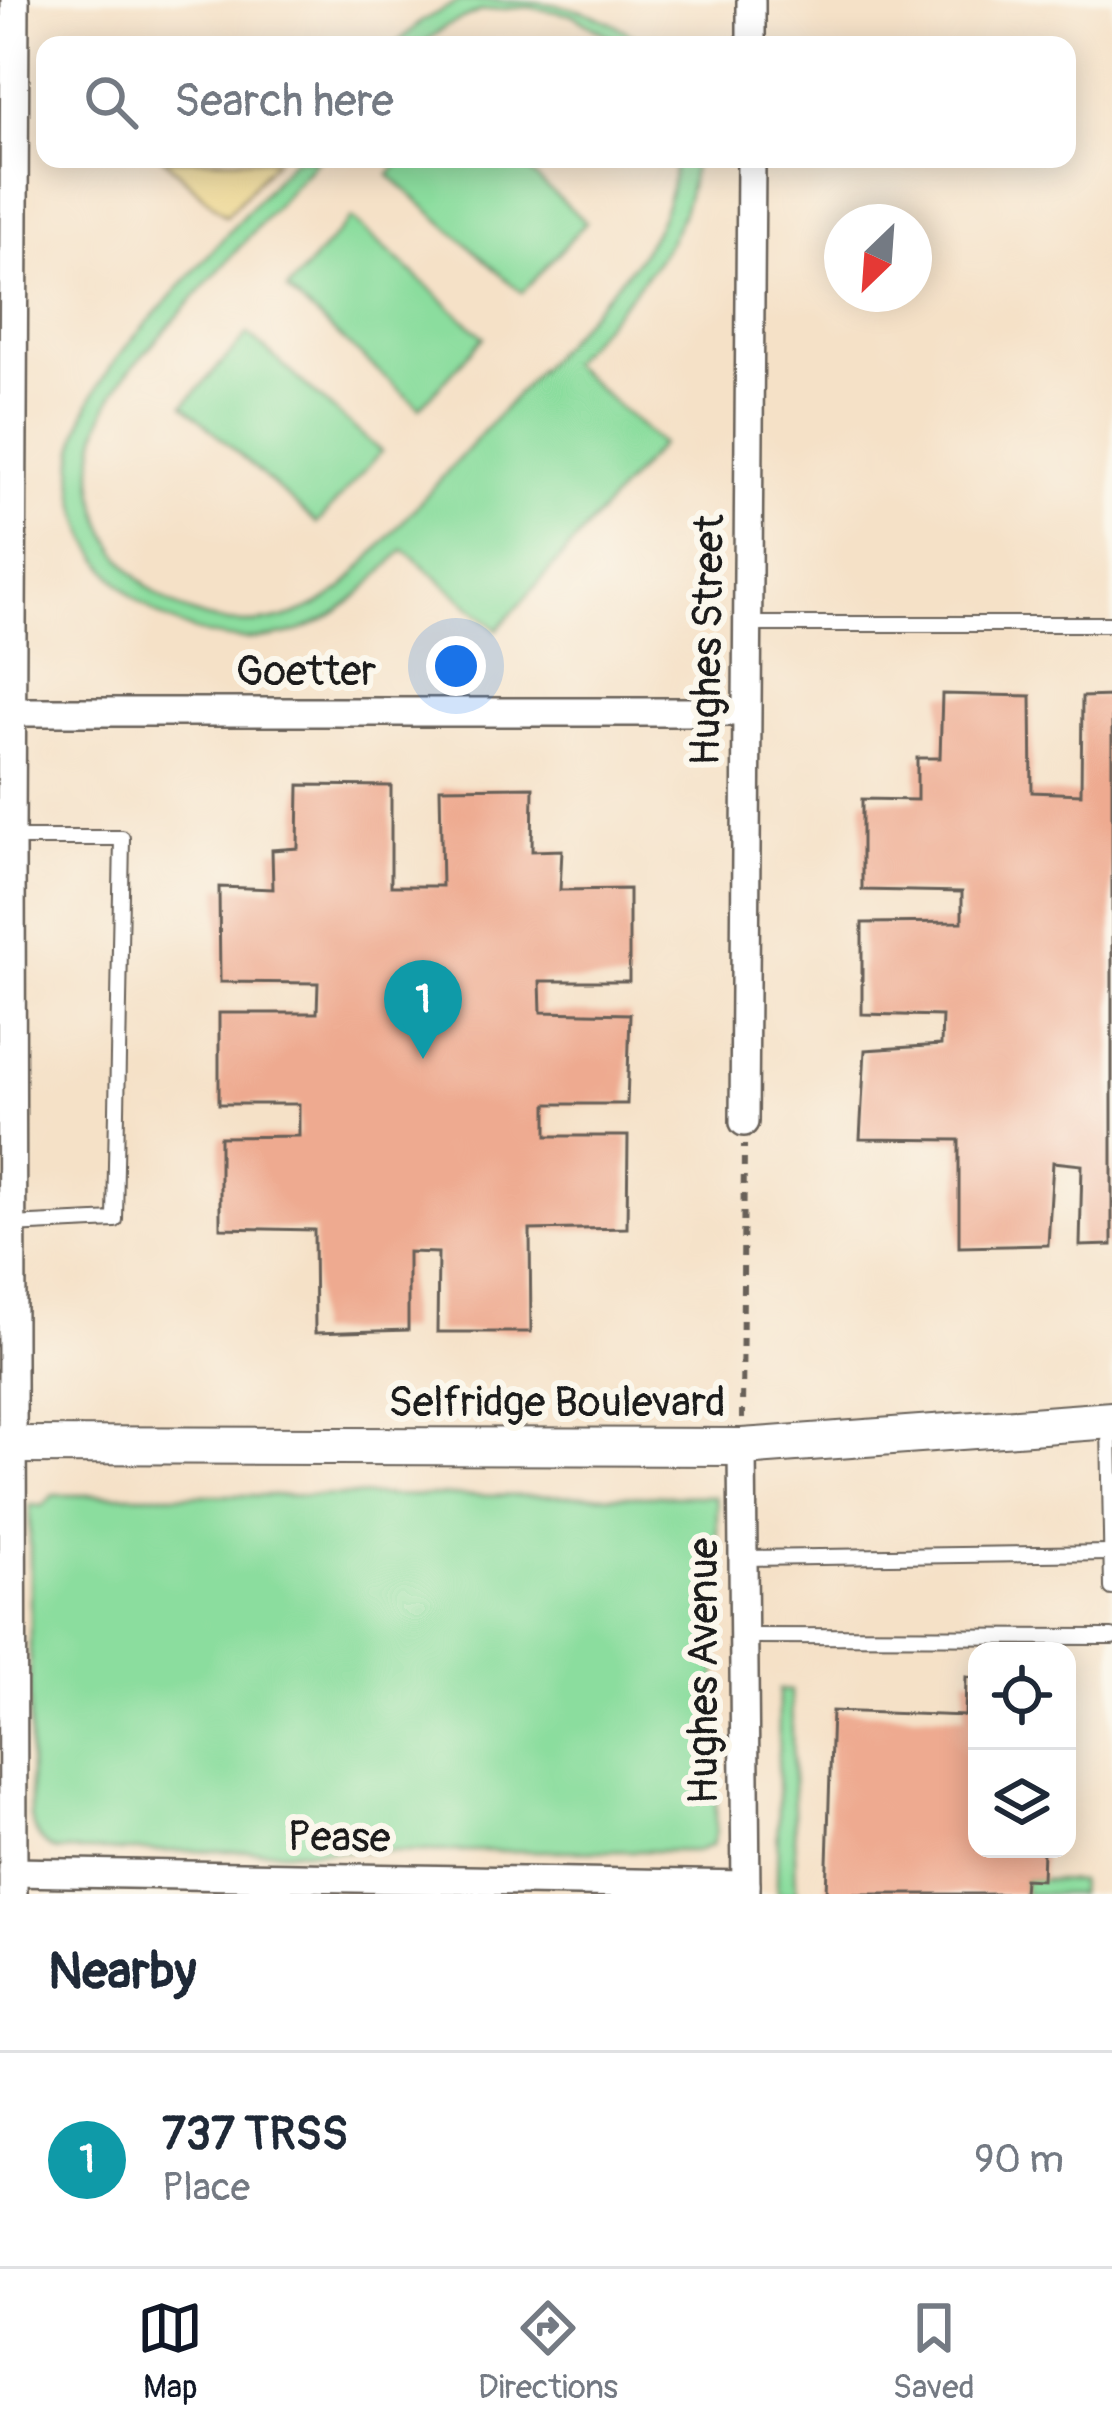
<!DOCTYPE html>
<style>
body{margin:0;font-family:Pangolin,sans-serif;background:#f2f2f3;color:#1f2937}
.controls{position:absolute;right:36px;bottom:36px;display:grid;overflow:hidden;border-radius:24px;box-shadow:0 6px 30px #0003}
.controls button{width:108px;height:108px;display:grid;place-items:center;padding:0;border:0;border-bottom:3px solid #e0e1e3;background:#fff;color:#1f2937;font:60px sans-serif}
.compass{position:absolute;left:824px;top:204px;width:108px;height:108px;border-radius:50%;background:#fff;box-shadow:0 6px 30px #0003;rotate:205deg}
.you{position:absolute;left:456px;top:666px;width:42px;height:42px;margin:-30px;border:9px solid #fff;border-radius:50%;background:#1a73e8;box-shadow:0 0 0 18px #1a73e833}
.badge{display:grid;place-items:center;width:78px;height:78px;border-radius:50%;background:#111827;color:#fff;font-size:39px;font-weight:700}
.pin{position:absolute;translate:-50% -99px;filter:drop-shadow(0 3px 6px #0008)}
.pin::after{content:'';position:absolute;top:63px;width:42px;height:36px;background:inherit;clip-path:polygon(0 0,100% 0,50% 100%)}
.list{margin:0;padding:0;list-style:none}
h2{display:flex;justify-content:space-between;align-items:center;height:156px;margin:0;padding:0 48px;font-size:51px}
h2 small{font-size:39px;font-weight:400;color:#747a83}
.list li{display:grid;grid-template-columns:78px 1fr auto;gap:36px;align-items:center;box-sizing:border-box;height:216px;padding:0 48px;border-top:3px solid #e0e1e3}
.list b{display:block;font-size:45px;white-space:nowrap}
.list p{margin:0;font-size:39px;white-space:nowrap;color:#747a83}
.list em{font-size:39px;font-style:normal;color:#747a83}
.icon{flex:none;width:66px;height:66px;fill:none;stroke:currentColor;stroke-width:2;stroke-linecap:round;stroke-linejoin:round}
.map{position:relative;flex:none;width:1112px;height:1894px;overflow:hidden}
.search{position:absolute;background:#fff;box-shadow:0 6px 30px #0003;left:36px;right:36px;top:36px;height:132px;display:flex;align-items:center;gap:30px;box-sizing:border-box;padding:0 42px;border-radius:24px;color:#747a83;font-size:45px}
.sheet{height:372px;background:#fff}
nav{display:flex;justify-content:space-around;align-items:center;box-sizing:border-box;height:168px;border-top:3px solid #e0e1e3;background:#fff;font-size:33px;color:#747a83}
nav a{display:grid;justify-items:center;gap:6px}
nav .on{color:#111827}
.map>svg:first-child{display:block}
.green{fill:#8bdd9e;stroke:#547c5d;stroke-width:3}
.sand{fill:#eeda9e;stroke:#857b5d;stroke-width:3}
.building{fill:#eeaa90}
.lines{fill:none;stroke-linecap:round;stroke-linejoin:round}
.lane-casing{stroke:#686158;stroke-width:18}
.street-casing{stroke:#686158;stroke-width:32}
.secondary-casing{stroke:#686158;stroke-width:40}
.path{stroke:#686158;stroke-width:6;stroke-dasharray:9 9;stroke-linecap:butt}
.lane{stroke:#fff;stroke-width:14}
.street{stroke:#fff;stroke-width:27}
.secondary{stroke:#fff;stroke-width:36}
.labels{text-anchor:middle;stroke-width:12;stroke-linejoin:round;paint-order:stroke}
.street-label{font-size:42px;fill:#1c1c1c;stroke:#fbf7ec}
</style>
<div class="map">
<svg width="1112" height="1894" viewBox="0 0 1112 1894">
<rect width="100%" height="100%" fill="#fbf7ec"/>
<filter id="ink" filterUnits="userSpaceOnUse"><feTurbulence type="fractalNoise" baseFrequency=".00833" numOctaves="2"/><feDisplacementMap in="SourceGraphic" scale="24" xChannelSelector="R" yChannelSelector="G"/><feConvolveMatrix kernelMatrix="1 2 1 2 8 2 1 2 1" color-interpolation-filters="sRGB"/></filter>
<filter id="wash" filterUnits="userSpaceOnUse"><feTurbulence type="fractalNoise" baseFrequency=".004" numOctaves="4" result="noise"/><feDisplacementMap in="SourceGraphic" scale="48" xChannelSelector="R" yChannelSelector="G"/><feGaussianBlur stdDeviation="2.7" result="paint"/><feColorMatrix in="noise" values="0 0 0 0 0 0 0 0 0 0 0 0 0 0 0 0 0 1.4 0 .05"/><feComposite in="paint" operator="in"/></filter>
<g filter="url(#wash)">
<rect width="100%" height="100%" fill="#f5e1c7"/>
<!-- green -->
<g class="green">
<path d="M461,0C539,0 587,0 647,45H624L573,15L528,7L481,11L445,27L421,45H395L422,21Z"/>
<path d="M294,159H318L128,372C17,519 192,699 342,589L634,264C658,232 672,200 675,159H693C691,246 621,302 569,363L661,444L497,630L404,549C372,582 343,617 298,631C175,671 42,556 80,428C96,371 141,331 179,288C217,245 256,202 294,159Z"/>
<path d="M403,159H515L586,222L522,293L389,175Z"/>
<path d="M351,218L484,337L420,408L287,290Z"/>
<path d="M248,334L381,452L317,524L184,405Z"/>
<path d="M53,1495L714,1496L717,1505L716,1832L712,1845L697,1851H57C41,1845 34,1833 30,1816V1505L43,1506Z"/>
<path d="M779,1690L791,1691L796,1894H777Z"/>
<path d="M1024,1879L1079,1881L1078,1894H1023Z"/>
</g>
<!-- sand -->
<path class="sand" d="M163,159H277L226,216Z"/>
<g id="blocks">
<!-- building -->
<g class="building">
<path d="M942,694L1031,696L1032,792L1081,794L1082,697L1112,696V1245L1080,1246L1082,1165L1053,1162L1048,1245L959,1247V1140L860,1139L865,1050L941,1045L942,1016L862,1014V923L962,922V892L862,890V799L917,800V758H940Z"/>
<path d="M299,785L391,786V886H442L440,788L533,787L532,851L562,850L560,890L629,889V981H540L541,1012L630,1014L627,1104H547V1136H628L627,1228L530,1230L531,1332H437L438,1253L408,1252V1330L315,1333L314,1230L220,1228V1137L299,1136V1104H219V1013H317L318,983L220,982L219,887L273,889L272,850L298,848Z"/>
<path d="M966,1677L977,1678V1849H1043L1042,1880L1024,1879L1023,1894H826L832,1711L965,1716Z"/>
</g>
</g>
</g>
<g filter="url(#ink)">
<use href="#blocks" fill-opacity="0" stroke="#686158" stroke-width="3"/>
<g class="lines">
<defs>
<g id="lane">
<path d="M750,624H1112"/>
<path d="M11,838H122L115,1220L11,1225"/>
<path d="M1109,1425L1112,1588"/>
<path d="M744,1558L1111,1553"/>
<path d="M744,1636L1112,1637"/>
</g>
<g id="street">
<path d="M751,45V0"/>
<path d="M12,712H745"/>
<path d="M744,1122L751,159"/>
<path d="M742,1447L746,1894"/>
<path d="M13,1872L746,1885"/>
<path d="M13,1894L11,838L15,0"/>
</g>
<path id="secondary" d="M0,1445L742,1447L1112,1420"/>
</defs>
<!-- lane casing -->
<use href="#lane" class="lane-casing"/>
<!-- street casing -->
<use href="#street" class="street-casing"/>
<!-- secondary casing -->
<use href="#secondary" class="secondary-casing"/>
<!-- path -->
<path class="path" d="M742,1419L744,1145"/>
<!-- lane -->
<use href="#lane" class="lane"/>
<!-- street -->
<use href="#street" class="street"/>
<!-- secondary -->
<use href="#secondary" class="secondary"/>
</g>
</g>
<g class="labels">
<!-- street labels -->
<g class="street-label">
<text transform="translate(706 640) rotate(-89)" y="15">Hughes Street</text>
<text x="306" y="685">Goetter</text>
<text x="557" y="1416">Selfridge Boulevard</text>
<text transform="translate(702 1671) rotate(-90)" y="15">Hughes Avenue</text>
<text transform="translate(339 1836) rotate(1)" y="15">Pease</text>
</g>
</g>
</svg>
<div class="controls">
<button><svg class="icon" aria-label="locate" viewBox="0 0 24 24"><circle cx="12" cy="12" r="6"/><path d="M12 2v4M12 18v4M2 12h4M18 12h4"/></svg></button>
<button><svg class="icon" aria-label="layers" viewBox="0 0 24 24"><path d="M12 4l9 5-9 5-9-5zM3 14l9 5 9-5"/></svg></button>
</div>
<svg class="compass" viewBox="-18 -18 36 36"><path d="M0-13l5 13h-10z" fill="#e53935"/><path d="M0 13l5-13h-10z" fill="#747a83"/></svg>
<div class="you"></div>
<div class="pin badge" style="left:423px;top:1059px;background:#0f9aa8">1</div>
<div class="search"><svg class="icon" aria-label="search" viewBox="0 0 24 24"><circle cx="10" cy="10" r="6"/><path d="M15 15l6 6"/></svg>Search here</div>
</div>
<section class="sheet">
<h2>Nearby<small></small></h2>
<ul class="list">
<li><span class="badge" style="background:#0f9aa8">1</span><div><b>737 TRSS</b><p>Place</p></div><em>90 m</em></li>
</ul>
</section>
<nav>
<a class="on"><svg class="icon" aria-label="map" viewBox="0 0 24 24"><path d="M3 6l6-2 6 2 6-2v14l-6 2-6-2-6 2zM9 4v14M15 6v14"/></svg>Map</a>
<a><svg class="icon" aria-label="directions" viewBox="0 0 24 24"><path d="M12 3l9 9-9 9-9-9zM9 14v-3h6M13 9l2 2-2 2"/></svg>Directions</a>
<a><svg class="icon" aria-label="saved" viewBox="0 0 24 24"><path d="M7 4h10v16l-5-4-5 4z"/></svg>Saved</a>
</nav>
